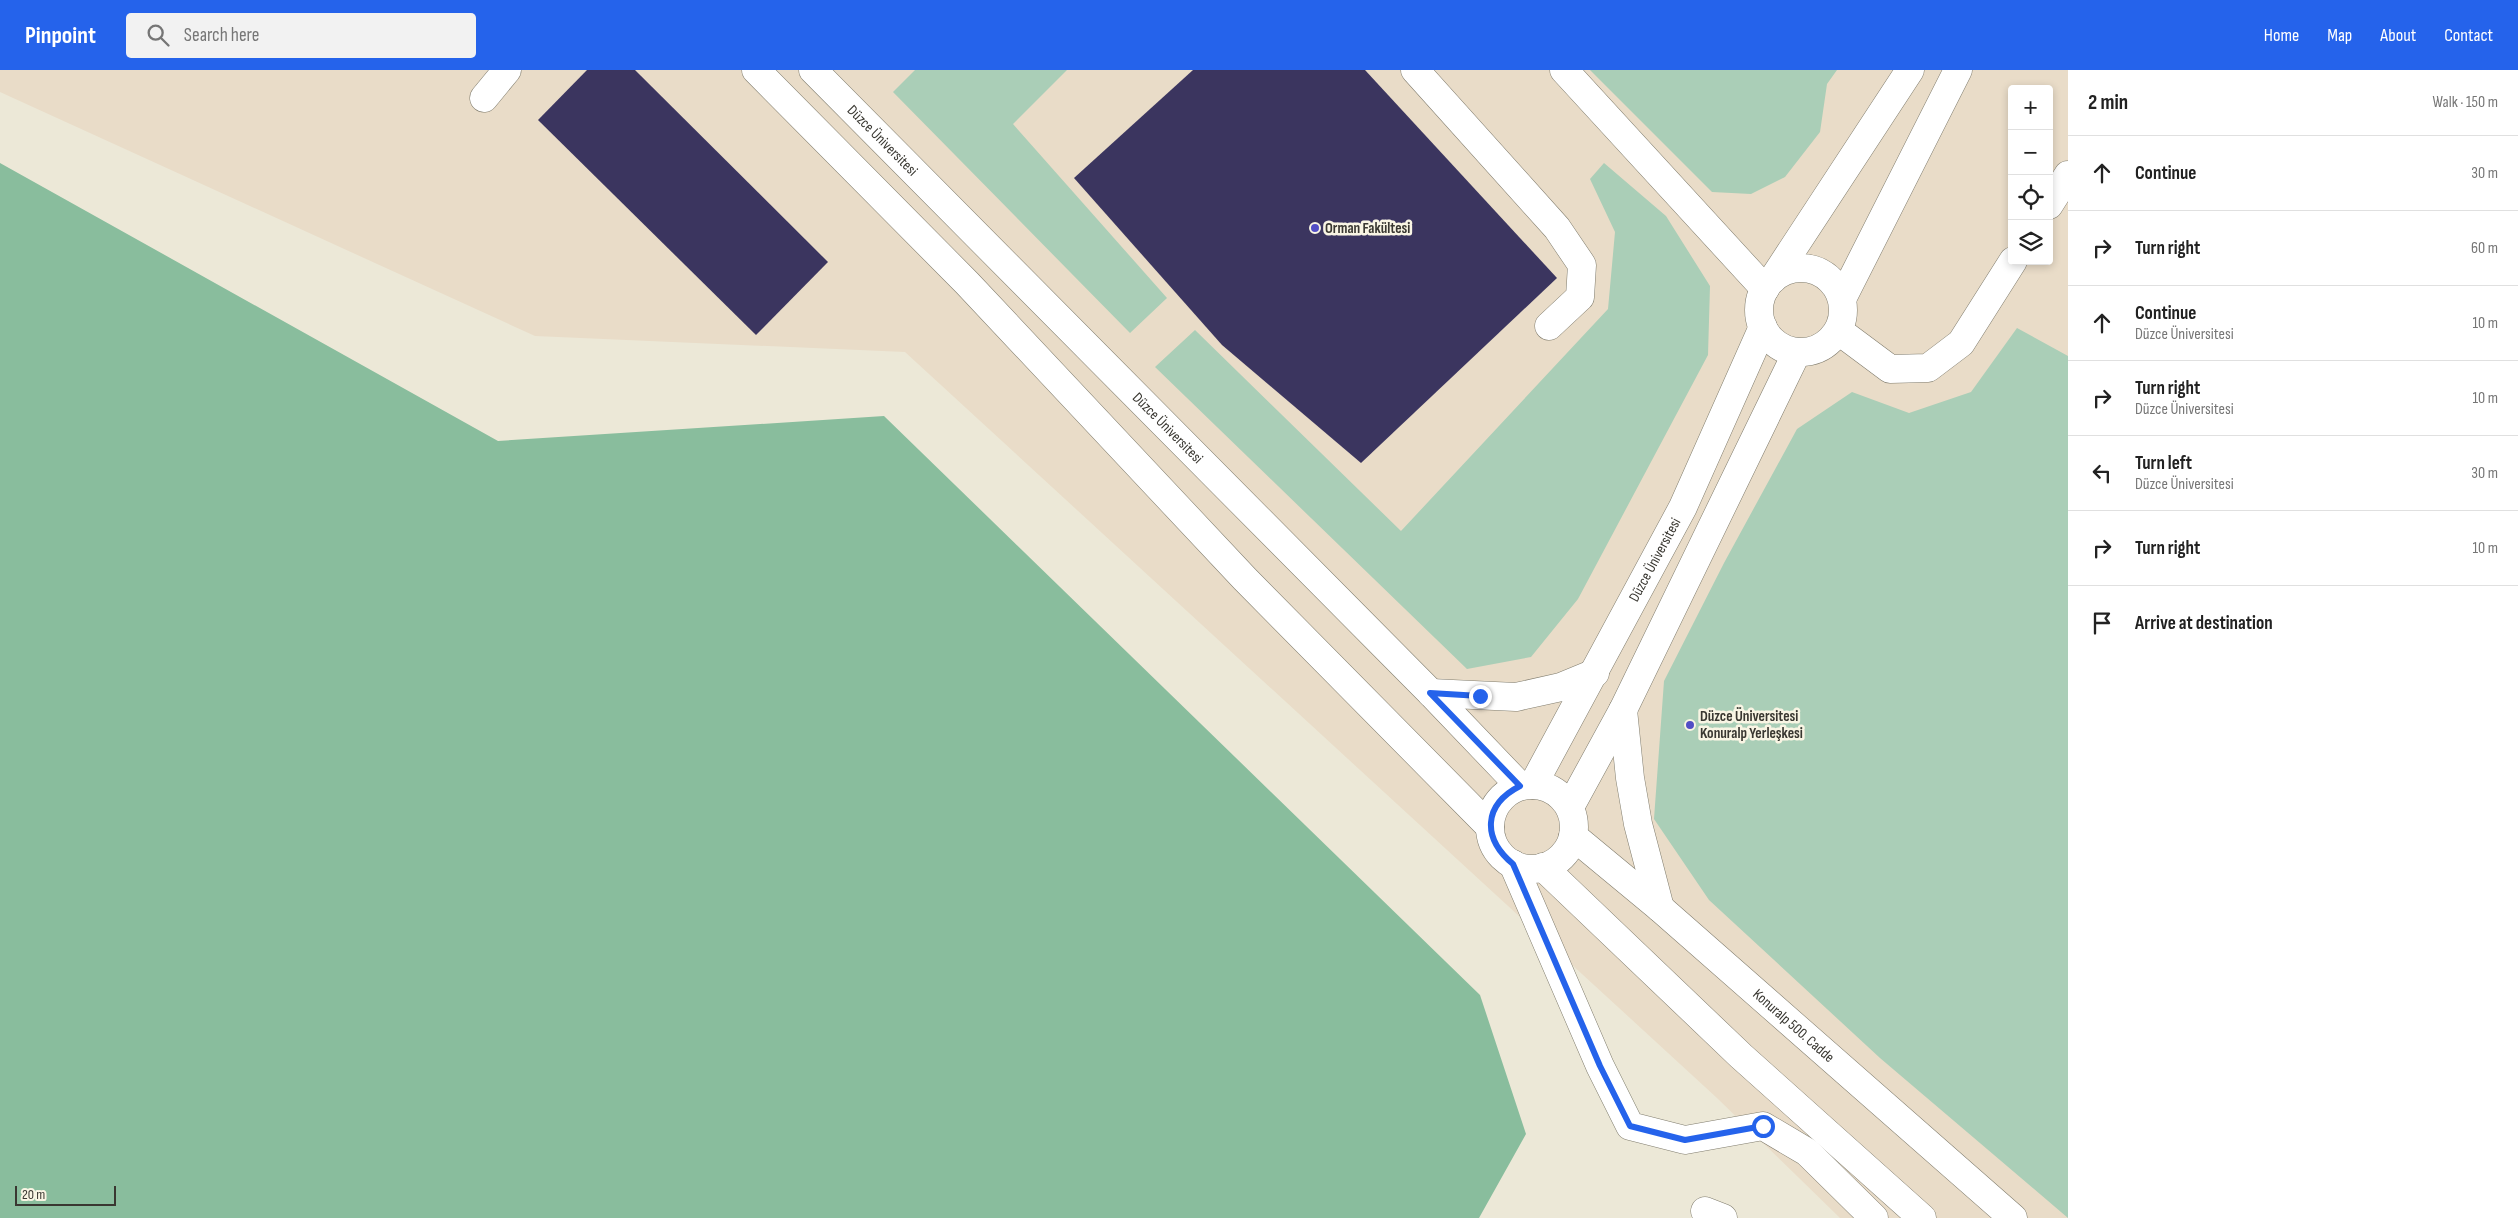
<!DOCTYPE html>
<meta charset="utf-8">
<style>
body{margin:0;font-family:"Sofia Sans Condensed",sans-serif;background:#f2f2f2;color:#222}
.controls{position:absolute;right:15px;top:15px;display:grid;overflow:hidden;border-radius:5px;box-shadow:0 2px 8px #0003}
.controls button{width:45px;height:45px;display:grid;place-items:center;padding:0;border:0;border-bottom:1px solid #e0e0e0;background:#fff;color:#222;font:25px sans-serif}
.scale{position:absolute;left:15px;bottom:12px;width:101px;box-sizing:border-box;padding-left:5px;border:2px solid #393731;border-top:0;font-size:14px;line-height:18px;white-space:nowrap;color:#393731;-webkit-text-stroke:4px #f9f5e4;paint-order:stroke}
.stop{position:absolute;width:15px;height:15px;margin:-11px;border:4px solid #2563eb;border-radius:50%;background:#fff}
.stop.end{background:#2563eb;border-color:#fff;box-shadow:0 1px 5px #0008}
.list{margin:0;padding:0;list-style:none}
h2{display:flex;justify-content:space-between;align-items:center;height:65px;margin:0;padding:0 20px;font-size:21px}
h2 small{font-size:16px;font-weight:400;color:#767676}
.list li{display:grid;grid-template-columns:32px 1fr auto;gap:15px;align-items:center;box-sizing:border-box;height:75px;padding:0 20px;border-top:1px solid #e0e0e0}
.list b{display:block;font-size:19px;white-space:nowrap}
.list p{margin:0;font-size:16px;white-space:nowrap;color:#767676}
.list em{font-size:16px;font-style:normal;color:#767676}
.icon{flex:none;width:28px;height:28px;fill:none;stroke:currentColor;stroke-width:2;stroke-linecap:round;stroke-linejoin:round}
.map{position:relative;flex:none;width:2068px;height:1148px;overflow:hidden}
header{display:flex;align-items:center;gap:30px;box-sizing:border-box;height:70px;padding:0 25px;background:#2563eb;color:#fff}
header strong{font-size:24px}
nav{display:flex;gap:28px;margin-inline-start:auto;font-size:18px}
.search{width:350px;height:45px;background:#f2f2f2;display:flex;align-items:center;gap:12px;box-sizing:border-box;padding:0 18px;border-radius:5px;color:#767676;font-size:19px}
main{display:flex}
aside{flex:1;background:#fff}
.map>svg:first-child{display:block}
.education{fill:#e9dcc8;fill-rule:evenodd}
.green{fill:#aaceb7}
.forest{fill:#89bd9d}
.building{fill:#3b355f}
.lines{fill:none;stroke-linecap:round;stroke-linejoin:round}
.minor-casing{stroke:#817d6e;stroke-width:29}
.minor{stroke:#fff;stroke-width:28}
.route{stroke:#2563eb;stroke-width:6}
.poi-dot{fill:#524ec5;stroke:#f9f5e4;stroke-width:2}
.labels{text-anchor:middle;stroke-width:5;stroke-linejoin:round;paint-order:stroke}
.street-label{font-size:15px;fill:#393731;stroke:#f9f5e4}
.poi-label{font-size:15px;font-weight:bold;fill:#393731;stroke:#f9f5e4;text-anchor:start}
</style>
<header>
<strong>Pinpoint</strong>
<div class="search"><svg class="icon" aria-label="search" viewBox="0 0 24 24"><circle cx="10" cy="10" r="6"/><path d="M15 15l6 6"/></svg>Search here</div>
<nav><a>Home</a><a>Map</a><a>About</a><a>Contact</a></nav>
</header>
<main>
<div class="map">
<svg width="2068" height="1148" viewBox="0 0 2068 1148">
<rect width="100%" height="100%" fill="#ece8d7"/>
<!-- education -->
<path class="education" d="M0,0H2068V1148H1840L1717,1028L905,282L535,266L0,22ZM2012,19H2049V191H2012Z"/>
<!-- green -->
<g class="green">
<path d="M915,0H1067L1013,54L1167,228L1130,263L893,22Z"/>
<path d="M1590,0H1837L1827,14L1820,62L1785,107L1751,124L1712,122Z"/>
<path d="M1604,93L1666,146L1710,216L1708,285L1578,529L1531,587L1467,599L1155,297L1195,260L1401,461L1608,239L1615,162L1590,109Z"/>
<path d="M2017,258L2068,286V1148L1880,988L1709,830L1654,749L1664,611L1724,493L1797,359L1852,322L1909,343L1971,322Z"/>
</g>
<!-- forest -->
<path class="forest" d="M0,93L498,371L884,346L1480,925L1526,1064L1479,1148H0Z"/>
<!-- building -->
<g class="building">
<path d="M587,0H635L828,192L756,265L538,50Z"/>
<path d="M1193,0H1365L1557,208L1361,393L1222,275L1074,108Z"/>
</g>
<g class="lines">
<defs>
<g id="minor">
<path d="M756,0L967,213L1245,509L1490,757"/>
<path id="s1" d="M813,0L1431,623L1520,716"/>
<path d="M1415,0L1557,158L1582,195L1580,227L1549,256"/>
<path d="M1564,0L1765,219"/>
<path d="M484,28L507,0"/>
<path d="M2049,135L2068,105"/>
<circle cx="1801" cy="240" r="42"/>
<path d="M1773,209L1910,0"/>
<path d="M1842,229L1958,0"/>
<path d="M1839,261L1890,299L1928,298L1961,273L2013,191"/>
<path d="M1431,623L1516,627L1561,617L1595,603"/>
<path d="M1623,640L1630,708L1638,754L1660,838"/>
<path id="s2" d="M1533,715L1683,437L1763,257"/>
<circle cx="1532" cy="757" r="42"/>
<path d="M1570,737L1623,640L1797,282"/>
<path id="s3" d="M1573,766L1660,838L2013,1148"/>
<path d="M1513,794L1600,996L1630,1056L1685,1070L1763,1056L1807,1082L1874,1148"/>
<path d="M1543,797L1741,986L1922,1148"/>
<path d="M1705,1141L1723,1148"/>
</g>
</defs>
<!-- minor casing -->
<use href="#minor" class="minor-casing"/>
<!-- minor -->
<use href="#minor" class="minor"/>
</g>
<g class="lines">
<!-- route -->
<path class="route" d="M1480,626L1430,623L1520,716C1483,735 1482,768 1513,794L1600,996L1630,1056L1685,1070L1763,1056"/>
</g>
<!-- markers -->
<g class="poi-dot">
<circle cx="1315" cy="158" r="5"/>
<circle cx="1690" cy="655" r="5"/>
</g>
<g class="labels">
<!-- street labels -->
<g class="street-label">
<text dy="5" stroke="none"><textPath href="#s1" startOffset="99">Düzce Üniversitesi</textPath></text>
<text dy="5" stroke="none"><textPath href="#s1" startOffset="504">Düzce Üniversitesi</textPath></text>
<text dy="5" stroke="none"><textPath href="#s2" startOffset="256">Düzce Üniversitesi</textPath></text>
<text dy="5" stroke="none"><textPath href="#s3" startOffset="291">Konuralp 500. Cadde</textPath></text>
</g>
<!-- poi labels -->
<g class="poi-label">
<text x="1325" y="163">Orman Fakültesi</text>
<text x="1700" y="651">Düzce Üniversitesi<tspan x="1700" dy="17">Konuralp Yerleşkesi</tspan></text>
</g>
</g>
</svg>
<div class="controls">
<button>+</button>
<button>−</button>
<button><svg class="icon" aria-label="locate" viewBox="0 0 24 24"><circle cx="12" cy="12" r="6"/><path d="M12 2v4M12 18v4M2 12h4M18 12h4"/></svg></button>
<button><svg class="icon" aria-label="layers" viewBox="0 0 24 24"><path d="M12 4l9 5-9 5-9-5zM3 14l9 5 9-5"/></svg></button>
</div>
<div class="scale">20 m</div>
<div class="stop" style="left:1763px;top:1056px"></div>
<div class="stop end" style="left:1480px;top:626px"></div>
</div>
<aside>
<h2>2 min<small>Walk · 150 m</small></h2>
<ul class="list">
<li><svg class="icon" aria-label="ahead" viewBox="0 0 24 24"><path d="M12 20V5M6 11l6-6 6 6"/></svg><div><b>Continue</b></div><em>30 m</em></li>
<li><svg class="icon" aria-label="right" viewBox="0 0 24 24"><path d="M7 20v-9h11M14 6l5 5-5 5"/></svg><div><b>Turn right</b></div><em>60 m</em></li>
<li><svg class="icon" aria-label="ahead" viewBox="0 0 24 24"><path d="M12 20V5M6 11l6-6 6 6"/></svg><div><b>Continue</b><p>Düzce Üniversitesi</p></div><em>10 m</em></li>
<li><svg class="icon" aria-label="right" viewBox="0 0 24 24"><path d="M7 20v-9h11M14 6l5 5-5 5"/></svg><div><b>Turn right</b><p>Düzce Üniversitesi</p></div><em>10 m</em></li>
<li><svg class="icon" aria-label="left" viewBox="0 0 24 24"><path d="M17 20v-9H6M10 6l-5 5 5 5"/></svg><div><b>Turn left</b><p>Düzce Üniversitesi</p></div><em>30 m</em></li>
<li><svg class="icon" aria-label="right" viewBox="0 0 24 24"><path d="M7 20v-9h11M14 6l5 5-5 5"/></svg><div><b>Turn right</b></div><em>10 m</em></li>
<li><svg class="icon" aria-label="arrive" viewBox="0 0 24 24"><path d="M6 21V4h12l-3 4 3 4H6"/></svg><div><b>Arrive at destination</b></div></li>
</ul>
</aside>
</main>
